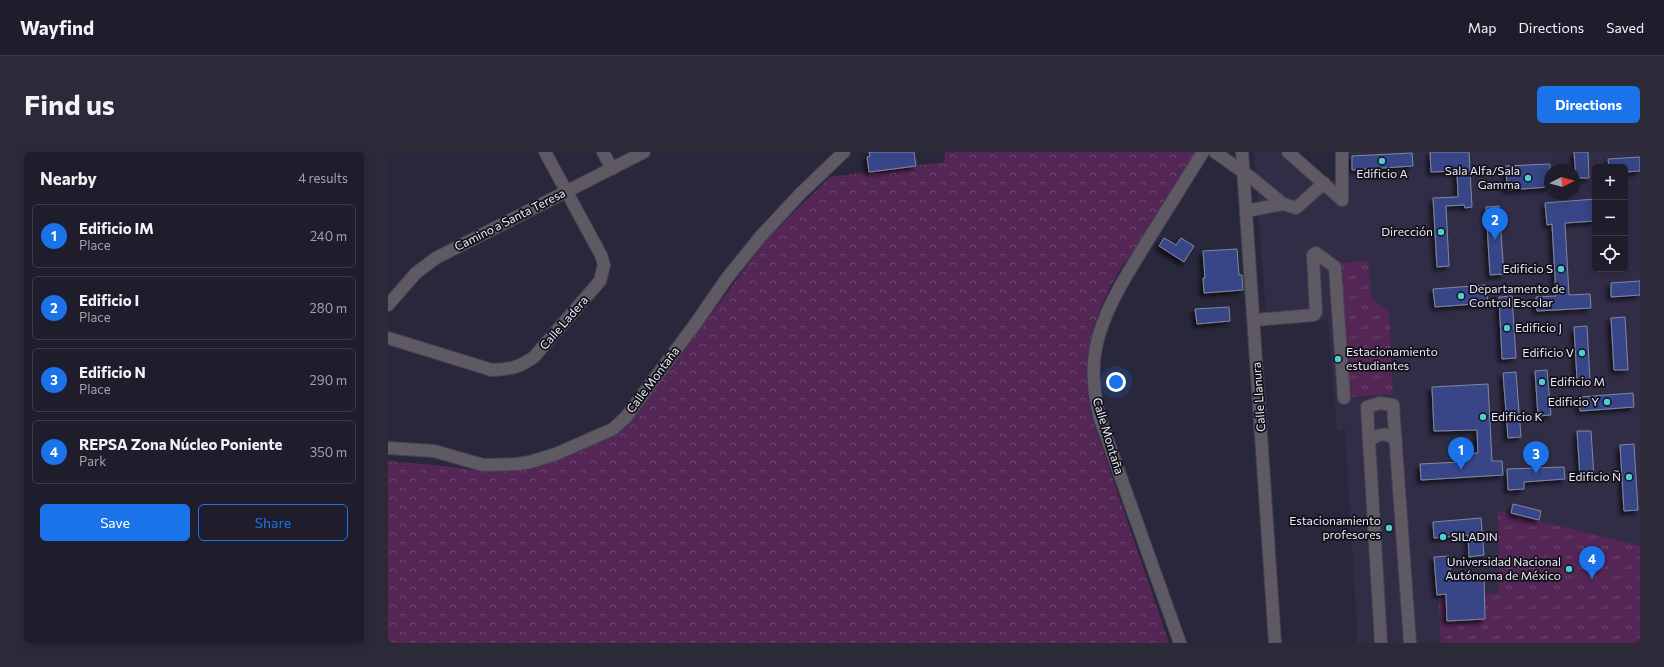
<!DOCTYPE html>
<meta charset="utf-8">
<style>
body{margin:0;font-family:Commissioner,sans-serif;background:#2c2a38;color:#f1f3f6}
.controls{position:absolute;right:12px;top:12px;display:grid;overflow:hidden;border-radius:6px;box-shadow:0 2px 10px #0003}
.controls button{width:36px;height:36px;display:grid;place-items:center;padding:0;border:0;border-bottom:1px solid #3c3b48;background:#1f1d2c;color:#f1f3f6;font:20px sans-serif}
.compass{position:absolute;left:1156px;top:12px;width:36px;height:36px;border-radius:50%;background:#1f1d2c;box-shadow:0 2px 10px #0003;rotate:84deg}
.you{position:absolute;left:728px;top:230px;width:14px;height:14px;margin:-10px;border:3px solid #fff;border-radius:50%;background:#1a73e8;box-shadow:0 0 0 6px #1a73e833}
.badge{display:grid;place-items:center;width:26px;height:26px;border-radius:50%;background:#1a73e8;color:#fff;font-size:13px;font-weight:700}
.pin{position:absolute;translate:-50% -33px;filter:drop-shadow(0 1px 2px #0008)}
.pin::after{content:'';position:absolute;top:21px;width:14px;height:12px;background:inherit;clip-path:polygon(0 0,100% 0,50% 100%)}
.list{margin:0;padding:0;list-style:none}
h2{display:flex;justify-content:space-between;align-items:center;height:52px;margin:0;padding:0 16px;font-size:17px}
h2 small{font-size:13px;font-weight:400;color:#a1a2a9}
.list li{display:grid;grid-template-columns:26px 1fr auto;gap:12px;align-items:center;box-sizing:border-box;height:64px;margin:0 8px 8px;padding:0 8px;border:1px solid #3c3b48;border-radius:6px}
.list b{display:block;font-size:15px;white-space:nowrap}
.list p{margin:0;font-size:13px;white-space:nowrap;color:#a1a2a9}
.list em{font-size:13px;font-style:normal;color:#a1a2a9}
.actions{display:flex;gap:8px;padding:12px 16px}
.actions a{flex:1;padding:9px 0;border:1px solid #1a73e8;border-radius:6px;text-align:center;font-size:14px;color:#1a73e8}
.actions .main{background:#1a73e8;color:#fff}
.icon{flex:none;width:22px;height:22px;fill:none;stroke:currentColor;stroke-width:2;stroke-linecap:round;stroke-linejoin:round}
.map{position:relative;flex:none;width:1252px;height:491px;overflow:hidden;border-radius:6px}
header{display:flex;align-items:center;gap:24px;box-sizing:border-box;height:56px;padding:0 20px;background:#1f1d2c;border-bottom:1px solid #3c3b48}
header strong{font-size:19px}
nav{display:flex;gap:22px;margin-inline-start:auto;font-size:14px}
.intro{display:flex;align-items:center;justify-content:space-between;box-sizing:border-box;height:96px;padding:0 24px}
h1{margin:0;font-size:28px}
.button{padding:10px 18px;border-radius:6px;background:#1a73e8;color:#fff;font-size:14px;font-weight:700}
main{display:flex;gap:24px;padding:0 24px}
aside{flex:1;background:#1f1d2c;border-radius:6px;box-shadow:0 2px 10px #0003}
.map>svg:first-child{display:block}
.built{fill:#312d47;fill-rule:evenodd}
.grass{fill:url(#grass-tufts)}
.forest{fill:url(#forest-crowns)}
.building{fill:#374586;stroke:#8088a0;filter:url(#shadow)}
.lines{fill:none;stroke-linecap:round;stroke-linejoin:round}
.minor-casing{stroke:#444255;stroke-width:14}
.minor{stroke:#5e5962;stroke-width:12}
.poi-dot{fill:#51ccd1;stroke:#12111a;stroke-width:1.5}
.labels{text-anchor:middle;stroke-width:3.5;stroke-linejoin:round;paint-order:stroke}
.poi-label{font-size:12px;fill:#eae9f6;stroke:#12111a;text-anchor:end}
.street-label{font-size:12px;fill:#eae9f6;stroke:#12111a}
</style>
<header>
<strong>Wayfind</strong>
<nav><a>Map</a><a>Directions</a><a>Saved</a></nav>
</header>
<div class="intro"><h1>Find us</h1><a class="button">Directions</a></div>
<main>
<aside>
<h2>Nearby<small>4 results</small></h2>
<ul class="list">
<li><span class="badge">1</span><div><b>Edificio IM</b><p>Place</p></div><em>240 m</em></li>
<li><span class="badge">2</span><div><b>Edificio I</b><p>Place</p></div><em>280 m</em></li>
<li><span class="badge">3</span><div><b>Edificio N</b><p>Place</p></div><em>290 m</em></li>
<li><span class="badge">4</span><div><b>REPSA Zona Núcleo Poniente</b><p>Park</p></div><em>350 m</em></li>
</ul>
<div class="actions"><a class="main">Save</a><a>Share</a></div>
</aside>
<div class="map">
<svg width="1252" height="491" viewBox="0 0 1252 491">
<defs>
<pattern id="grass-tufts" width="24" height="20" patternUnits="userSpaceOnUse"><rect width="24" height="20" fill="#542656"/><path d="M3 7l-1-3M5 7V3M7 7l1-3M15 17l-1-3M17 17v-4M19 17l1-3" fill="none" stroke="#6d466f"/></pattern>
<pattern id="forest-crowns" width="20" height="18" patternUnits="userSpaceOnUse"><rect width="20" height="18" fill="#542656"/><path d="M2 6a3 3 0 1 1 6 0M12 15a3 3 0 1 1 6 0" fill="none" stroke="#6d466f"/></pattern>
<filter id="shadow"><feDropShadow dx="-3.5" dy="3.5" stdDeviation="2" flood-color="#0009"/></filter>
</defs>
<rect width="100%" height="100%" fill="#29273b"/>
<!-- built -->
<path class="built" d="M866,0H894L938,37L951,22L950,0H1252V491H970L957,277L949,278L940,168L879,173ZM1207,15H1237V117H1207ZM1162,18H1186V42H1162Z"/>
<!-- grass -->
<g class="grass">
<path d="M980,109L983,147L1001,159L1005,242L959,245L951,111Z"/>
<path d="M1110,359L1252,394V491H1053L1050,446L1111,441Z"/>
</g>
<!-- forest -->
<path class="forest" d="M557,0H808C788,31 769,62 750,94C745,102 737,109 732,118C703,166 690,214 705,269L781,491H0V309L46,313L86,318H115L240,271L247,264L379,87L442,25L556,10Z"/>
<!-- building -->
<g class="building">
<path d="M481,0H526L528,14L481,20L479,5L482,4Z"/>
<path d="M1042,0H1081L1084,55L1077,56L1076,53L1058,54L1061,114L1049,115L1045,46L1070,45L1069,19L1043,20Z"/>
<path d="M1186,0H1200L1201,26H1188Z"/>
<path d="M1024,1L1025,14L964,18V4Z"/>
<path d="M1252,5V19L1237,20V15H1221L1220,7Z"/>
<path d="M1162,12V35L1119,38L1118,14Z"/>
<path d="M1207,47V69L1177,71L1181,143L1202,142L1203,156L1149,159L1148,145L1168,144L1164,72L1159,73L1157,51Z"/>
<path d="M1111,54L1116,122L1102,123L1098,55Z"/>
<path d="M776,86L788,93L793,86L806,94L796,110L771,94Z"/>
<path d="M849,97L851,123H854L855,138L816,141L815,126H817L815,99Z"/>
<path d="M1252,129V143L1223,145V131Z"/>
<path d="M1098,133L1100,151L1047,155L1045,137Z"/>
<path d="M1124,144L1128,206L1114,207L1111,145Z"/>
<path d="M841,155L842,169L809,172L807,157Z"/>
<path d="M1237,165L1240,218H1226L1223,166Z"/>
<path d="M1199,174L1202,227H1189L1186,175Z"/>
<path d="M1159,218L1163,263L1150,264L1147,219Z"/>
<path d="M1128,220L1133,285L1120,286L1115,221Z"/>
<path d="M1100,232L1104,309H1114L1115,323L1033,328L1032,312L1074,310L1073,302L1090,301L1089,278L1046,279L1044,235Z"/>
<path d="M1245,241L1246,255L1192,259L1191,245Z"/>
<path d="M1189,279H1203L1206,325H1192Z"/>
<path d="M1246,292L1250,358L1236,359L1232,293Z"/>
<path d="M1176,315L1177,327L1136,330V337L1120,338L1119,317Z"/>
<path d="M1125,352L1153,359L1151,368L1123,361Z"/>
<path d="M1093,366L1096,403L1081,405L1080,383L1046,386L1045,370Z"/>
<path d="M1061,404L1063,425L1096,423L1097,467L1059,469L1058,442L1049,443L1046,405Z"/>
</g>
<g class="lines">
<defs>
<g id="minor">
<path d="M215,0L224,17"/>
<path d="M827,0L865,27L895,52"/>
<path d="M854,0L887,491"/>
<path d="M900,0L954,48"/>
<path d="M954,0V48"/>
<path d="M858,59L895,52L908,56L936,31"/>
<path d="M0,153L28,121L48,106L256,0"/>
<path d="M866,168L926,163L928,160L925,103L928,101L947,115L956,246"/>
<path d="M0,186L104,218C123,217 130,216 146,205L212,129L216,113L213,103L157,0"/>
<path d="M982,289C989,281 1000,280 1008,289"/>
<path d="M0,296L46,299L95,313L129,312L142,310L168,302L225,277L238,265L308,171L339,126L373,84L413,41L456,0"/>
<path d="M792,491L712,267C706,243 703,219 708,195C716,156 740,121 760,88C778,59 797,29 815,0"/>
<path d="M993,491L979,255L992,251L1005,253L1022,491"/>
</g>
</defs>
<!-- minor casing -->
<use href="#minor" class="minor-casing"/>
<!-- minor -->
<use href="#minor" class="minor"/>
</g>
<!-- markers -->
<g class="poi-dot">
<circle cx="994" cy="9" r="4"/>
<circle cx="1140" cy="26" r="4"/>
<circle cx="1053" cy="80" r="4"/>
<circle cx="1173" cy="117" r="4"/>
<circle cx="1073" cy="144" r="4"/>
<circle cx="1119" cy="176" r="4"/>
<circle cx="1194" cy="201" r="4"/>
<circle cx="950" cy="207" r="4"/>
<circle cx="1154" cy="230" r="4"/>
<circle cx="1219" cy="250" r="4"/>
<circle cx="1095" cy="265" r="4"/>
<circle cx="1241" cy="325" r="4"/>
<circle cx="1001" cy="376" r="4"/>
<circle cx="1055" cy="385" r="4"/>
<circle cx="1181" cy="417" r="4"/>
</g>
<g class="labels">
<!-- poi labels -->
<g class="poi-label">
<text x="1132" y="23">Sala Alfa/Sala<tspan x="1132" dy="14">Gamma</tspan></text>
<text x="994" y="26" text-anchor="middle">Edificio A</text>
<text x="1045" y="84">Dirección</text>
<text x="1165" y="121">Edificio S</text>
<text x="1081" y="141" text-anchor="start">Departamento de<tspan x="1081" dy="14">Control Escolar</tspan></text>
<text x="1127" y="180" text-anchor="start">Edificio J</text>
<text x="958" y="204" text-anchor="start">Estacionamiento<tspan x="958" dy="14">estudiantes</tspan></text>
<text x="1186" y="205">Edificio V</text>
<text x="1162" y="234" text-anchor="start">Edificio M</text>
<text x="1211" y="254">Edificio Y</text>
<text x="1103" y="269" text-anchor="start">Edificio K</text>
<text x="1233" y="329">Edificio Ñ</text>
<text x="993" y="373">Estacionamiento<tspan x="993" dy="14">profesores</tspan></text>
<text x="1063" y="389" text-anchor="start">SILADIN</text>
<text x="1173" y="414">Universidad Nacional<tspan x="1173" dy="14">Autónoma de México</tspan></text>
</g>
<!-- street labels -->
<g class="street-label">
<text transform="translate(122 68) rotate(-27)" y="4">Camino a Santa Teresa</text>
<text transform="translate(176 171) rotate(-49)" y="4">Calle Ladera</text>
<text transform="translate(265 228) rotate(-53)" y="4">Calle Montaña</text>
<text transform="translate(871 245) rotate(-94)" y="4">Calle Llanura</text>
<text transform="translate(720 284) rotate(73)" y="4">Calle Montaña</text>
</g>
</g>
</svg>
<div class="controls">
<button>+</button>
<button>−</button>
<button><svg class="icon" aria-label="locate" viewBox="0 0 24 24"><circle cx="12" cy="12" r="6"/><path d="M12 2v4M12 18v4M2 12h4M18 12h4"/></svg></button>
</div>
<svg class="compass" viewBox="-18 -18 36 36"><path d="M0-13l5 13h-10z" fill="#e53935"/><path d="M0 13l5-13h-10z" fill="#a1a2a9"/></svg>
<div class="you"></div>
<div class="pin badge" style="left:1073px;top:318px">1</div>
<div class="pin badge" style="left:1107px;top:88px">2</div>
<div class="pin badge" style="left:1148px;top:322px">3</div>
<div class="pin badge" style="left:1204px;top:427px">4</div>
</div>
</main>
